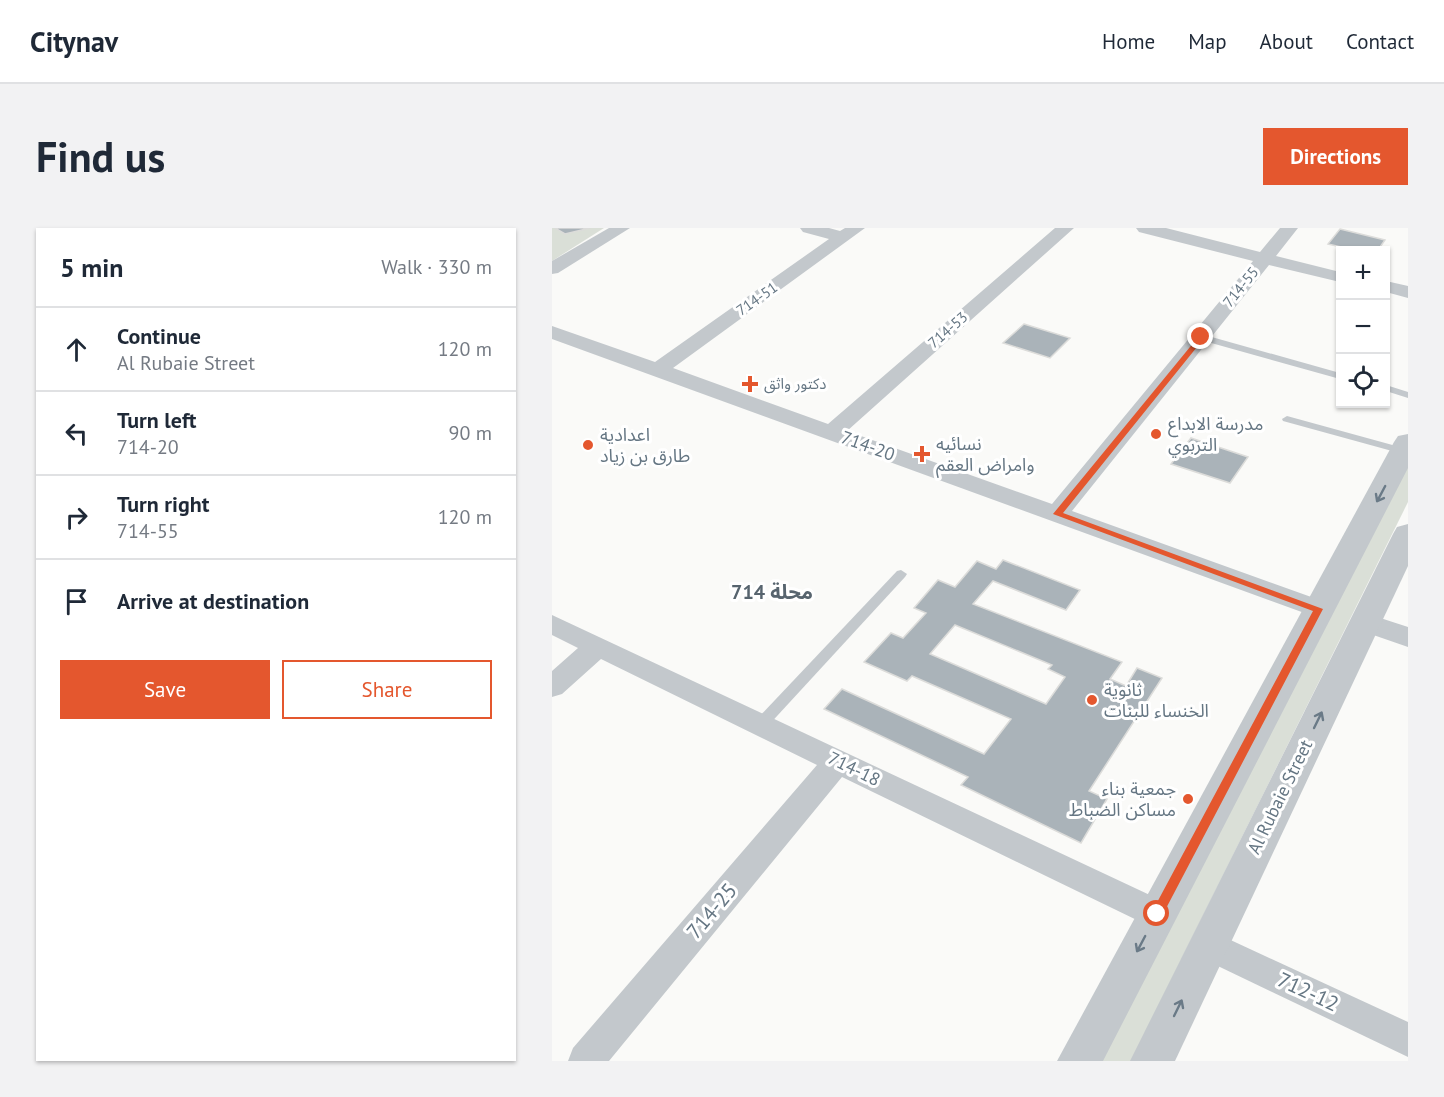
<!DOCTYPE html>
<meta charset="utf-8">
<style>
body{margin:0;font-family:"PT Sans","Noto Sans Arabic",sans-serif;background:#f2f2f3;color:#1f2937}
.controls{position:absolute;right:18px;top:18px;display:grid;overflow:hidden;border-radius:0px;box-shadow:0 2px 4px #0004}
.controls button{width:54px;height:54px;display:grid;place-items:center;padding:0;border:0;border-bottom:2px solid #e0e1e3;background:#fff;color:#1f2937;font:30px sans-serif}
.stop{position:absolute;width:18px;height:18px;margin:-14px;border:4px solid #e4572e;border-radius:50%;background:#fff}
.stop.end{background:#e4572e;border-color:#fff;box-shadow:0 2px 6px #0008}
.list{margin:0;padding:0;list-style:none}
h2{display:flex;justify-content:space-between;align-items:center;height:78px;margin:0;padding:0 24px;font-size:26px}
h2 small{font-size:20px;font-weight:400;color:#747a83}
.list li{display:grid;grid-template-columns:39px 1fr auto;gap:18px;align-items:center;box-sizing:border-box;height:84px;padding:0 24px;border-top:2px solid #e0e1e3}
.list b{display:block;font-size:22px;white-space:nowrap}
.list p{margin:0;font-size:20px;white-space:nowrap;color:#747a83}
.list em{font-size:20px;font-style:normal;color:#747a83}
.actions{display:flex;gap:12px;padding:18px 24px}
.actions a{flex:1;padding:14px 0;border:2px solid #e4572e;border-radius:0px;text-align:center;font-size:21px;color:#e4572e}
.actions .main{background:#e4572e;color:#fff}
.icon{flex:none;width:33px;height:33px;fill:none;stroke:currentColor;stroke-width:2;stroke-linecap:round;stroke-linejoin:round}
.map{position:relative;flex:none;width:856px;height:833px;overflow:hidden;border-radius:0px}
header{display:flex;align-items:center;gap:36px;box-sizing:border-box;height:84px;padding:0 30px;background:#fff;border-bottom:2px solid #e0e1e3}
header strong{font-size:28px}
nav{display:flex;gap:33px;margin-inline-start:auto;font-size:21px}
.intro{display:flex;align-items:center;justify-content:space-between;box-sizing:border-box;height:144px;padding:0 36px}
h1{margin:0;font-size:42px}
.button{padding:15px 27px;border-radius:0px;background:#e4572e;color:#fff;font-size:21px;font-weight:700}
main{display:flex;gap:36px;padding:0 36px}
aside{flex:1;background:#fff;border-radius:0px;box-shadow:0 2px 4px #0004}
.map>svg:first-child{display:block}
.green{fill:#dadfd7}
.building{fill:#aab3b9;stroke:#dcdcda;stroke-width:1.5;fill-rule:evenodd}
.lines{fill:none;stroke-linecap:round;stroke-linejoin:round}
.service{fill:#c3c8cc;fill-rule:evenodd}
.minor{fill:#c3c8cc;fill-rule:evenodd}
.tertiary{fill:#c3c8cc;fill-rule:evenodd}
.oneway{stroke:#6a7a87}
.route{fill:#e4572e}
.poi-dot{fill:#e4572e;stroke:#fff;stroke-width:2}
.labels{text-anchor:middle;stroke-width:6;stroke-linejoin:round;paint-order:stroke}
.far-street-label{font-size:15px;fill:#657683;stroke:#fff}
.far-poi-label{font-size:15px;fill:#657683;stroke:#fff;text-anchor:start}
.poi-label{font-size:18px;fill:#657683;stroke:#fff;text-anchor:start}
.street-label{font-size:18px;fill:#657683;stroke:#fff}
.neighbourhood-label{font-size:20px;font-weight:bold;fill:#57646e;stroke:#fff}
.near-street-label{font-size:21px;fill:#657683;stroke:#fff}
</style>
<header>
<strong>Citynav</strong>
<nav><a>Home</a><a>Map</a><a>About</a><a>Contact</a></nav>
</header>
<div class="intro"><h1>Find us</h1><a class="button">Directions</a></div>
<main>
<aside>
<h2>5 min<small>Walk · 330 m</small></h2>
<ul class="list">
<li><svg class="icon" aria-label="ahead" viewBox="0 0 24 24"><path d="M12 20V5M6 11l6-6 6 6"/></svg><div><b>Continue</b><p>Al Rubaie Street</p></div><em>120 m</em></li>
<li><svg class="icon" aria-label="left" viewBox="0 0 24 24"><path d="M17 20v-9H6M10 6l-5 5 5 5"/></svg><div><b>Turn left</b><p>714-20</p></div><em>90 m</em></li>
<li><svg class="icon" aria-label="right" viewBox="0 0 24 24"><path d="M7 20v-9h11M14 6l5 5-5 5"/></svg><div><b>Turn right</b><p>714-55</p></div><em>120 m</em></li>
<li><svg class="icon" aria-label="arrive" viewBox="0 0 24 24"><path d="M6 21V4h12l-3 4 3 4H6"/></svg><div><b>Arrive at destination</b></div></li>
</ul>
<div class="actions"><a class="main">Save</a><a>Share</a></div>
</aside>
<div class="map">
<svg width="856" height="833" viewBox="0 0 856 833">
<rect width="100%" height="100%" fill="#fafaf8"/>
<!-- green -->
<g class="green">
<path d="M0,0H52L0,33Z"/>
<path d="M856,232V274L579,833H542Z"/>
</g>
<!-- building -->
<g class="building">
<path d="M3,0H38L13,6Z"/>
<path d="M788,1L833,12L826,22H802L776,16Z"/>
<path d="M472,96L518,110L498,130L451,115Z"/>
<path d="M639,210L696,229L678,255L619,236Z"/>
<path d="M451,332L528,362L514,382L441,353L421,376L570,434L558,451L574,458L585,440L610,450L537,563L555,571L529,615L409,557L416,549L272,481L290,461L432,526L459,491L360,448L355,453L312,434L339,405L351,410L374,385L362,380L386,352L403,359L425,333L444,341ZM403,397L500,437L496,441L513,449L494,476L378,426Z"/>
</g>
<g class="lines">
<!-- service -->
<g class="service">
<path d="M649,106L788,145V151L645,111V107Z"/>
<path d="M834,157L856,164V170L834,163Z"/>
<path d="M735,188L855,221L856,224L851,226L731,193L730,191Z"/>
<path d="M349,342L355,346L353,349L214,500H204L202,496L204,492L345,343Z"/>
</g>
<!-- minor -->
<g class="minor">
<path d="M57,0H78L6,45L0,46V33Z"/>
<path d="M248,0H277L288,3L293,0H313L121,140L276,196L503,0H522L295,203L500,276L701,33L587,4L584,0H614L708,24L728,0H746L724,28L788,44V54L717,37L520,283L776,375L780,381L776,387L767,390L758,387L0,111V98L103,134L277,11L251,4Z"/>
<path d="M834,53L856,58V70L834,64Z"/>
<path d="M813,385L856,399V419L804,401L800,394L804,387Z"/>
<path d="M0,387L617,676L622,686L617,696L605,701L593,696L290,549L57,833H16L21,820L265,537L49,431L10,466L0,469V443L26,420L0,407Z"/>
<path d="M657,702L856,794V829L645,728L640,717L645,706Z"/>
</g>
<!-- tertiary -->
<g class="tertiary">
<path d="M856,206V240L551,833H505L842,214L846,208Z"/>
<path d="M856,296V338L623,833H578L841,306L845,299Z"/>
</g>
</g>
<!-- one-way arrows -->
<defs><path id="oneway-shaft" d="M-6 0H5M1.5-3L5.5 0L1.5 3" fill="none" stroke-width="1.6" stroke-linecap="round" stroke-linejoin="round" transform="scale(1.5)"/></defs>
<g class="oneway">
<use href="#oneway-shaft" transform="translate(829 266) rotate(118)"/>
<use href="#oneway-shaft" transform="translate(766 492) rotate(-64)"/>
<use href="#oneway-shaft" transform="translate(589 716) rotate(118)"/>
<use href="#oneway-shaft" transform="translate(626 780) rotate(-64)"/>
</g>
<!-- route -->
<path class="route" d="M647,108L653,109L511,285L771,381L609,690L605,691L599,686L601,682L761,383L501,286Z"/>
<!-- markers -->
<g class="poi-dot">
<path d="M195 147h6v6h6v6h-6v6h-6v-6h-6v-6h6z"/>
<circle cx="604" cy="206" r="6"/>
<circle cx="36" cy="217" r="6"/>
<path d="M367 217h6v6h6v6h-6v6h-6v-6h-6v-6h6z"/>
<circle cx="540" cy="472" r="6"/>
<circle cx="636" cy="571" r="6"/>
</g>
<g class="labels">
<!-- far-street labels -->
<g class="far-street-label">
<text transform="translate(689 59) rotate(-51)" y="5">714-55</text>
<text transform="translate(205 71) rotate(-35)" y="5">714-51</text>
<text transform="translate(396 102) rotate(-41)" y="5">714-53</text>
</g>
<!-- far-poi labels -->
<g class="far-poi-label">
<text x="212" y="161">دكتور واثق</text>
</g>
<!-- poi labels -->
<g class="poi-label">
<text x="616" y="202">مدرسة الابداع<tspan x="616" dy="21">التربوي</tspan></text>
<text x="48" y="213">اعدادية<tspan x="48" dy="21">طارق بن زياد</tspan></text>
<text x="384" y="222">نسائيه<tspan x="384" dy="21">وامراض العقم</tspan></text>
<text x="552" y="468">ثانوية<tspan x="552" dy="21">الخنساء للبنات</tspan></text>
<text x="624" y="567" text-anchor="end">جمعية بناء<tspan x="624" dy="21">مساكن الضباط</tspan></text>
</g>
<!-- street labels -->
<g class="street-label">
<text transform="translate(316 218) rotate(20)" y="6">714-20</text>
<text transform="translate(302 541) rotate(26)" y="6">714-18</text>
<text transform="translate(728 569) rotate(-64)" y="6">Al Rubaie Street</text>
</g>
<!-- neighbourhood labels -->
<g class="neighbourhood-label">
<text x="220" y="371">محلة 714</text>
</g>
<!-- near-street labels -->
<g class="near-street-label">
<text transform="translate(160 683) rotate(-50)" y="7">714-25</text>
<text transform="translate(756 764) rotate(25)" y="7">712-12</text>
</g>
</g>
</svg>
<div class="controls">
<button>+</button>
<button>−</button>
<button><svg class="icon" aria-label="locate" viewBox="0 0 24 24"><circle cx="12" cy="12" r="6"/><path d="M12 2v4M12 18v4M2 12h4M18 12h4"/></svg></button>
</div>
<div class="stop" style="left:605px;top:686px"></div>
<div class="stop end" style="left:649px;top:109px"></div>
</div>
</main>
